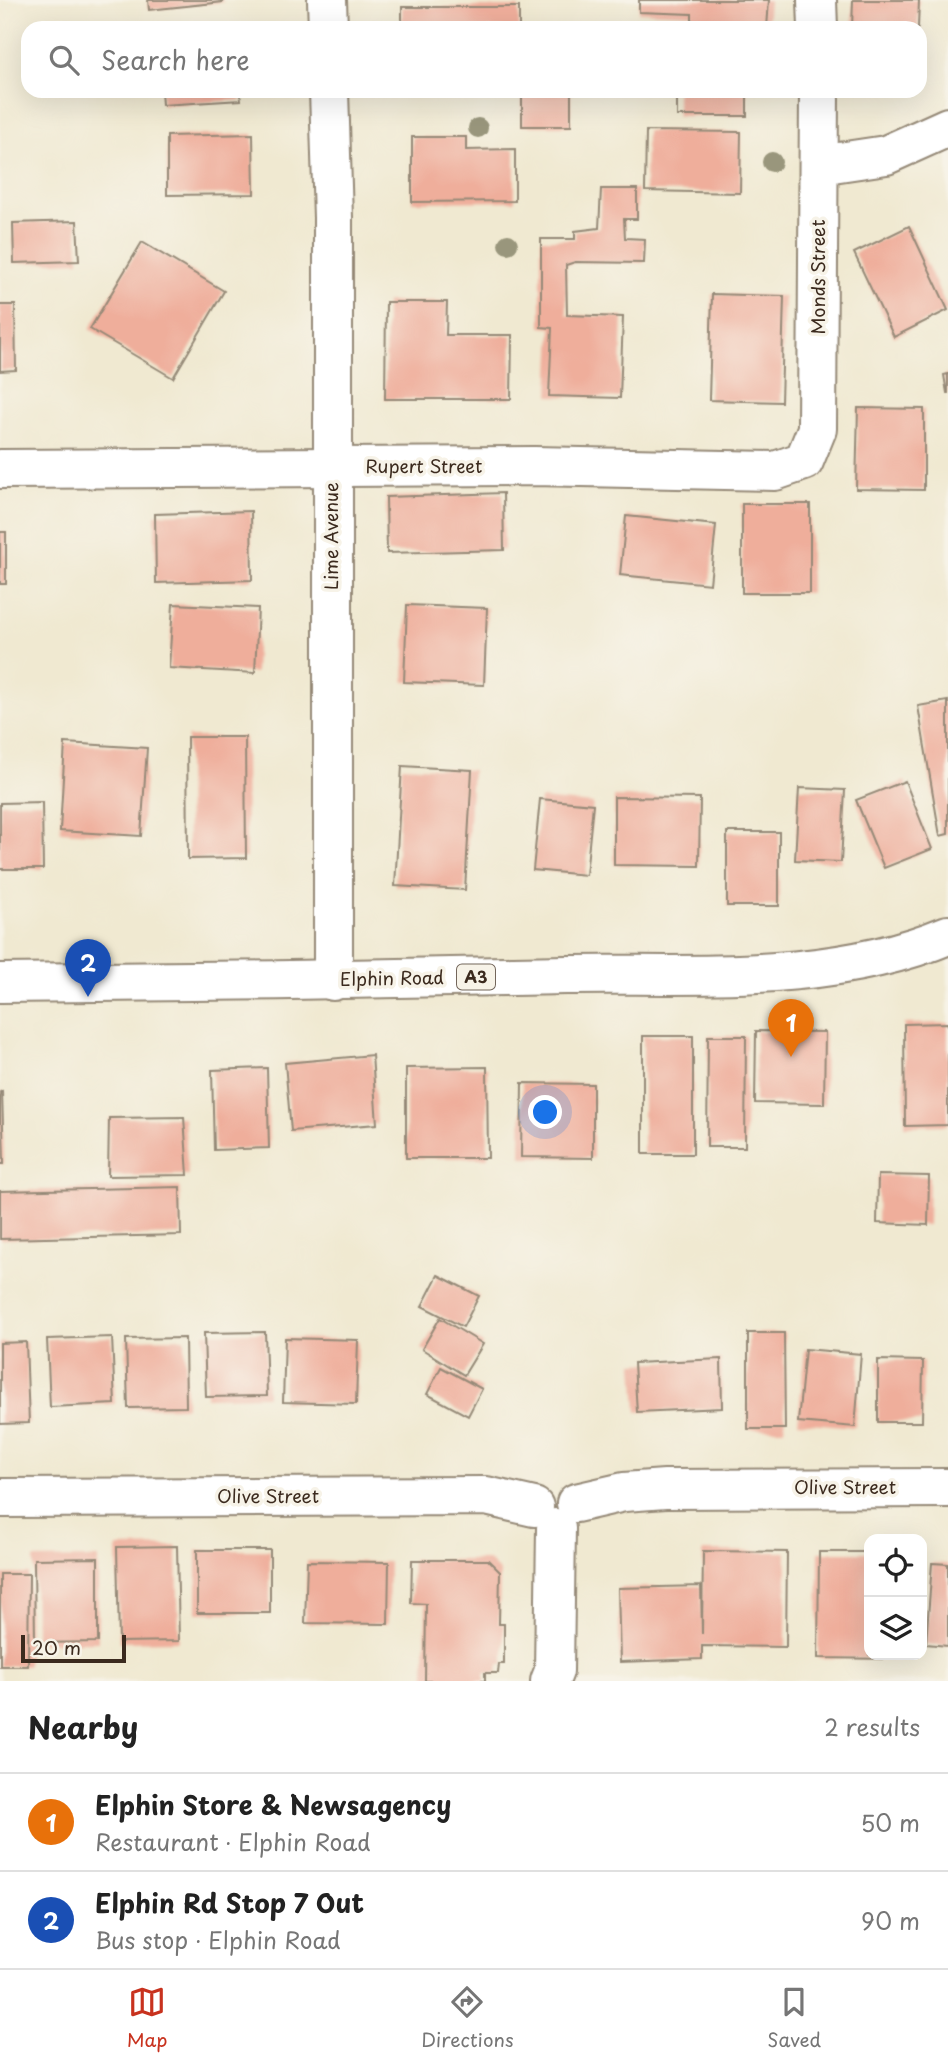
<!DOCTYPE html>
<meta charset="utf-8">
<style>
body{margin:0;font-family:"Playpen Sans",sans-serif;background:#f2f2f2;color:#222}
.controls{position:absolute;right:21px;bottom:21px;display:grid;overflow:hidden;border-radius:14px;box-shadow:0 7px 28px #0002}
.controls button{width:63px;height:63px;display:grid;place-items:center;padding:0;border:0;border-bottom:2px solid #e0e0e0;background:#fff;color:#222;font:35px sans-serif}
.scale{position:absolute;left:21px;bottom:18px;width:105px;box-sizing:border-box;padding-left:7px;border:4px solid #3b2a1e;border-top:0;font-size:19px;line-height:24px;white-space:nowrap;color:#3b2a1e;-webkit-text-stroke:5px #f7f3e8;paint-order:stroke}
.you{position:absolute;left:546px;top:1113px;width:24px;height:24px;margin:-18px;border:5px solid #fff;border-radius:50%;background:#1a73e8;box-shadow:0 0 0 10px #1a73e833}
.badge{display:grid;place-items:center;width:46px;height:46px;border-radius:50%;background:#c8321e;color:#fff;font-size:23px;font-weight:700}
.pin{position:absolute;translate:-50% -58px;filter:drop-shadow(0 2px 4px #0008)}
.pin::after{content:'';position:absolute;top:37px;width:24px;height:21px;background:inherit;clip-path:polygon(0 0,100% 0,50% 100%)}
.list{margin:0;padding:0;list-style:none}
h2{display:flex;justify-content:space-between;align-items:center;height:91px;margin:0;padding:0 28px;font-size:30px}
h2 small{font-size:23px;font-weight:400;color:#767676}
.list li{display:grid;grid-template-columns:46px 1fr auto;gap:21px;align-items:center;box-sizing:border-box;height:98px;padding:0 28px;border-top:2px solid #e0e0e0}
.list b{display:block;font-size:26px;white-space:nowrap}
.list p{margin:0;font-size:23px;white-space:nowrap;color:#767676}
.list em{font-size:23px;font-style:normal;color:#767676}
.icon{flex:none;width:38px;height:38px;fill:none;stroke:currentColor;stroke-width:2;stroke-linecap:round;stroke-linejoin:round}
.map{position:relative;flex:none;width:948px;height:1681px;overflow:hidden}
.search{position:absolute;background:#fff;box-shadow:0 7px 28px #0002;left:21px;right:21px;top:21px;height:77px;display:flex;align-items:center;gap:18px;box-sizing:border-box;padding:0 24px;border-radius:21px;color:#767676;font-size:26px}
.sheet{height:287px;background:#fff}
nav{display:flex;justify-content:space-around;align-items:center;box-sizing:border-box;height:98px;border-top:2px solid #e0e0e0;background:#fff;font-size:19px;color:#767676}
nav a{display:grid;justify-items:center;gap:4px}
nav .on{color:#c8321e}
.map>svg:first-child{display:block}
.building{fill:#efae9b}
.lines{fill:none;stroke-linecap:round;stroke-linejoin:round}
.minor-casing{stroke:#968a78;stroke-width:42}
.trunk-casing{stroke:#968a78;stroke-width:42}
.minor{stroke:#fff;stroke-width:38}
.trunk{stroke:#fff;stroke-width:38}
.tree{fill:#99967c}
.labels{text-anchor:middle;stroke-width:7;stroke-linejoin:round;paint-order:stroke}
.shield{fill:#f7f3e8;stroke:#73665b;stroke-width:2}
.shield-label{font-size:16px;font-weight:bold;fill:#3b2a1e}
.street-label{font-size:18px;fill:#3b2a1e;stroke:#f7f3e8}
</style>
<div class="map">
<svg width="948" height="1681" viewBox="0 0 948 1681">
<rect width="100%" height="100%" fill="#f7f3e8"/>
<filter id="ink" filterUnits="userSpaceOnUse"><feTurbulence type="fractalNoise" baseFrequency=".0143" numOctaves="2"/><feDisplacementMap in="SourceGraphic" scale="14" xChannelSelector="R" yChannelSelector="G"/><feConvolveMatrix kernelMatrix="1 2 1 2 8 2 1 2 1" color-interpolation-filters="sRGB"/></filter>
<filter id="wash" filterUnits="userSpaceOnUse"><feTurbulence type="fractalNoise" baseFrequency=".00686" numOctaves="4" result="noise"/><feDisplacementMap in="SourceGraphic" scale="28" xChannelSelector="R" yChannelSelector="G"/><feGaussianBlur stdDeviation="1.57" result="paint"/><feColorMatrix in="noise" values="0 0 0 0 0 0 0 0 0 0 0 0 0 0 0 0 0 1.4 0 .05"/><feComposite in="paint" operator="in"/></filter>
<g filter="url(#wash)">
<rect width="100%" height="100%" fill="#f0e9d1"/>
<g id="blocks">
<!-- building -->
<g class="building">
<path d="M148,0H223V2L149,10Z"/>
<path d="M639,0H769L767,28H692V14L639,12Z"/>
<path d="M853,0H919L918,28H852Z"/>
<rect x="402" y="7" width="117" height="21"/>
<path d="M161,91H240L241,100L162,105Z"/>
<rect x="677" y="91" width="70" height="25"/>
<rect x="522" y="92" width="49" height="34"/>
<path d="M646,131L741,132L740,193L645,191Z"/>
<path d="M253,134L254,194L167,195V136Z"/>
<path d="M412,137H466V150L515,149V201L412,202Z"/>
<path d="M601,189H637V219H624L625,238L645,239L644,263L575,262L566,265L567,315L623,317L620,398L549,396L552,328L541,327V239H575V231L599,228Z"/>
<path d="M77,221L79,261L14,263L13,223Z"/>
<path d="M909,226L948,310L894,337L854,253Z"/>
<path d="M142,242L224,291L173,378L90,329Z"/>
<path d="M712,294L784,296L781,402L709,400Z"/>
<path d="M386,302H447L446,335H512L511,399H385Z"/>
<path d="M0,305H15L16,370L0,371Z"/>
<path d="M948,374V393H947L944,375Z"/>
<path d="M858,408L924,409V490L856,489Z"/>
<path d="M503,493L504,550L387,553L386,497Z"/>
<rect x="742" y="504" width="68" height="89"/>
<path d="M251,511L252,580L156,583L155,514Z"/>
<path d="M626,516L716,525L710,584L620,575Z"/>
<rect x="0" y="532" width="6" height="52"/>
<path d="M173,604L258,608L255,673L169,668Z"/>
<path d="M407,605L487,608L484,685L404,682Z"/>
<path d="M948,701V834L940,836L918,706Z"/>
<path d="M187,737H245L246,858L188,859Z"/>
<path d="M65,743L147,748L141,836L60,831Z"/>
<path d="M402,766L472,770L465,890L395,886Z"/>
<path d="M905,781L932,849L884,868L856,800Z"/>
<path d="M799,788L845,790L841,862L795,860Z"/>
<path d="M614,797L700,798L699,866L614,865Z"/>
<path d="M540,799L593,804L586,875L533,870Z"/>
<path d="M42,802L43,869H0V803Z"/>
<rect x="727" y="832" width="52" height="74"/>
<path d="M948,1023V1125L905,1126L904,1024Z"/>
<path d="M756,1031L825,1032L824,1104L755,1103Z"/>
<rect x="643" y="1036" width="50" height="118"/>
<path d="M708,1036H746L745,1147H707Z"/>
<path d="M372,1055L377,1124L291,1131L285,1063Z"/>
<path d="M487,1067L488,1158H406V1068Z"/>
<path d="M267,1068L269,1148L214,1150L212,1070Z"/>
<path d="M522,1083L593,1084V1158L521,1157Z"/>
<path d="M2,1091L4,1164H0V1092Z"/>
<path d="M184,1117L188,1175L108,1176L109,1118Z"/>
<path d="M878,1175L929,1176L928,1225L877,1223Z"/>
<path d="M180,1187L181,1235L0,1239V1191Z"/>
<path d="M438,1275L479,1296L463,1327L422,1306Z"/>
<path d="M440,1318L483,1344L464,1375L422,1349Z"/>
<path d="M265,1332L267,1396L206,1397L204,1333Z"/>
<path d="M748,1333H784L785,1429H748Z"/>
<path d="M112,1337L115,1404L50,1407L47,1339Z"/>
<path d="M185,1338L186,1407L128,1408L126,1339Z"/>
<path d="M285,1338L358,1340L356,1404L283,1402Z"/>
<path d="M26,1342L29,1423L0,1424V1343Z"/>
<path d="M805,1349L861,1354L855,1427L798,1422Z"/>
<path d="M721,1359L722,1408L637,1412L634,1363Z"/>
<path d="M878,1360L923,1361L922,1422H878Z"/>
<path d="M441,1367L482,1389L468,1416L427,1394Z"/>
<path d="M177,1546L179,1641L119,1642L117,1547Z"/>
<rect x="197" y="1550" width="73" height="63"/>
<path d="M703,1551L787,1552L786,1647L702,1646V1659L620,1662L618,1588L701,1586L702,1634Z"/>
<path d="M819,1552H869V1655H893V1659L818,1658Z"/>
<path d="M98,1558V1642L35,1643L34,1559Z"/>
<path d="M412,1560H488L500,1572L499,1624H504V1664H499L498,1673H485V1681H425L426,1604L411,1603Z"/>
<path d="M307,1561L389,1562L388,1624L305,1623Z"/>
<path d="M932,1563L948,1564V1646L926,1644Z"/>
<path d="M0,1574H29L28,1666H0Z"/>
</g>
</g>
</g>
<g filter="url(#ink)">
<use href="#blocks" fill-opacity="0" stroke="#968a78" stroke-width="2"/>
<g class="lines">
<defs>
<g id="minor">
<path d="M327,0L328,28"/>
<path d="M817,0L818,28"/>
<path d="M329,91L333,218V981"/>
<path d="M819,165L886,155L948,127"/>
<path d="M0,469L534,466L775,471L804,461L817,429L819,91"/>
<path d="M0,1498L486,1496L534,1507"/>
<path d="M576,1503L624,1492L665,1489L948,1488"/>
<path d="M550,1681L554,1671L556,1528"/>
</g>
<path id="trunk" d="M0,983C189,982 377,979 566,975C693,973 828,985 948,935"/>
</defs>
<!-- minor casing -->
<use href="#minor" class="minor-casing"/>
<!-- trunk casing -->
<use href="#trunk" class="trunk-casing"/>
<!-- minor -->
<use href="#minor" class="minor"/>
<!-- trunk -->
<use href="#trunk" class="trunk"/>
</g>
<!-- trees -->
<g class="tree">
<circle cx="478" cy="128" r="10"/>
<circle cx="772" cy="162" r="10"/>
<circle cx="508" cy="244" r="10"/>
</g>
</g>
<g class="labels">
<!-- shield labels -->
<rect class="shield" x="457" y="964.5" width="38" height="25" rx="5"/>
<g class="shield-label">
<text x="476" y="983">A3</text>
</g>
<!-- street labels -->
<g class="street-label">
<text transform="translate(819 277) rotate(-90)" y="6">Monds Street</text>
<text x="424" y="473">Rupert Street</text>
<text transform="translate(332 536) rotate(-90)" y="6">Lime Avenue</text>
<text transform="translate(392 979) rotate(-1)" y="6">Elphin Road</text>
<text x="845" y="1494">Olive Street</text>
<text x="268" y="1503">Olive Street</text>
</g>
</g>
</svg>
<div class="controls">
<button><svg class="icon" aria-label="locate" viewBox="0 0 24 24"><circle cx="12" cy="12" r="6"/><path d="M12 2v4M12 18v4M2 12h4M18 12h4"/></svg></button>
<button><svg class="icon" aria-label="layers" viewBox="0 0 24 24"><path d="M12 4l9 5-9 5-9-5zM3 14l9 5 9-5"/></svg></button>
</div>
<div class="scale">20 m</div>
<div class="you"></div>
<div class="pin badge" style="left:791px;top:1057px;background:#e8710a">1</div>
<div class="pin badge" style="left:88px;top:997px;background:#1a4fb4">2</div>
<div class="search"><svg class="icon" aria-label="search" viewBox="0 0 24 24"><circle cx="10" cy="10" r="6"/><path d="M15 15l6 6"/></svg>Search here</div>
</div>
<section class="sheet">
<h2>Nearby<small>2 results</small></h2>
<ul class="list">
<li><span class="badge" style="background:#e8710a">1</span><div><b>Elphin Store &amp; Newsagency</b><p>Restaurant · Elphin Road</p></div><em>50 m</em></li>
<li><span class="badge" style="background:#1a4fb4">2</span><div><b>Elphin Rd Stop 7 Out</b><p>Bus stop · Elphin Road</p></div><em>90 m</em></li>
</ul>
</section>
<nav>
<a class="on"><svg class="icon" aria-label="map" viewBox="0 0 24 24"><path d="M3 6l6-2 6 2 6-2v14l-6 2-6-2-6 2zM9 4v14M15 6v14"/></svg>Map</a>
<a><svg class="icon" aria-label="directions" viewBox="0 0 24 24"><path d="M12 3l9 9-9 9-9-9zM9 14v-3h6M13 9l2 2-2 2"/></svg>Directions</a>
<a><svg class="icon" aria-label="saved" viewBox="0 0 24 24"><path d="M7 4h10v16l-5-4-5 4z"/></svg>Saved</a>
</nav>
